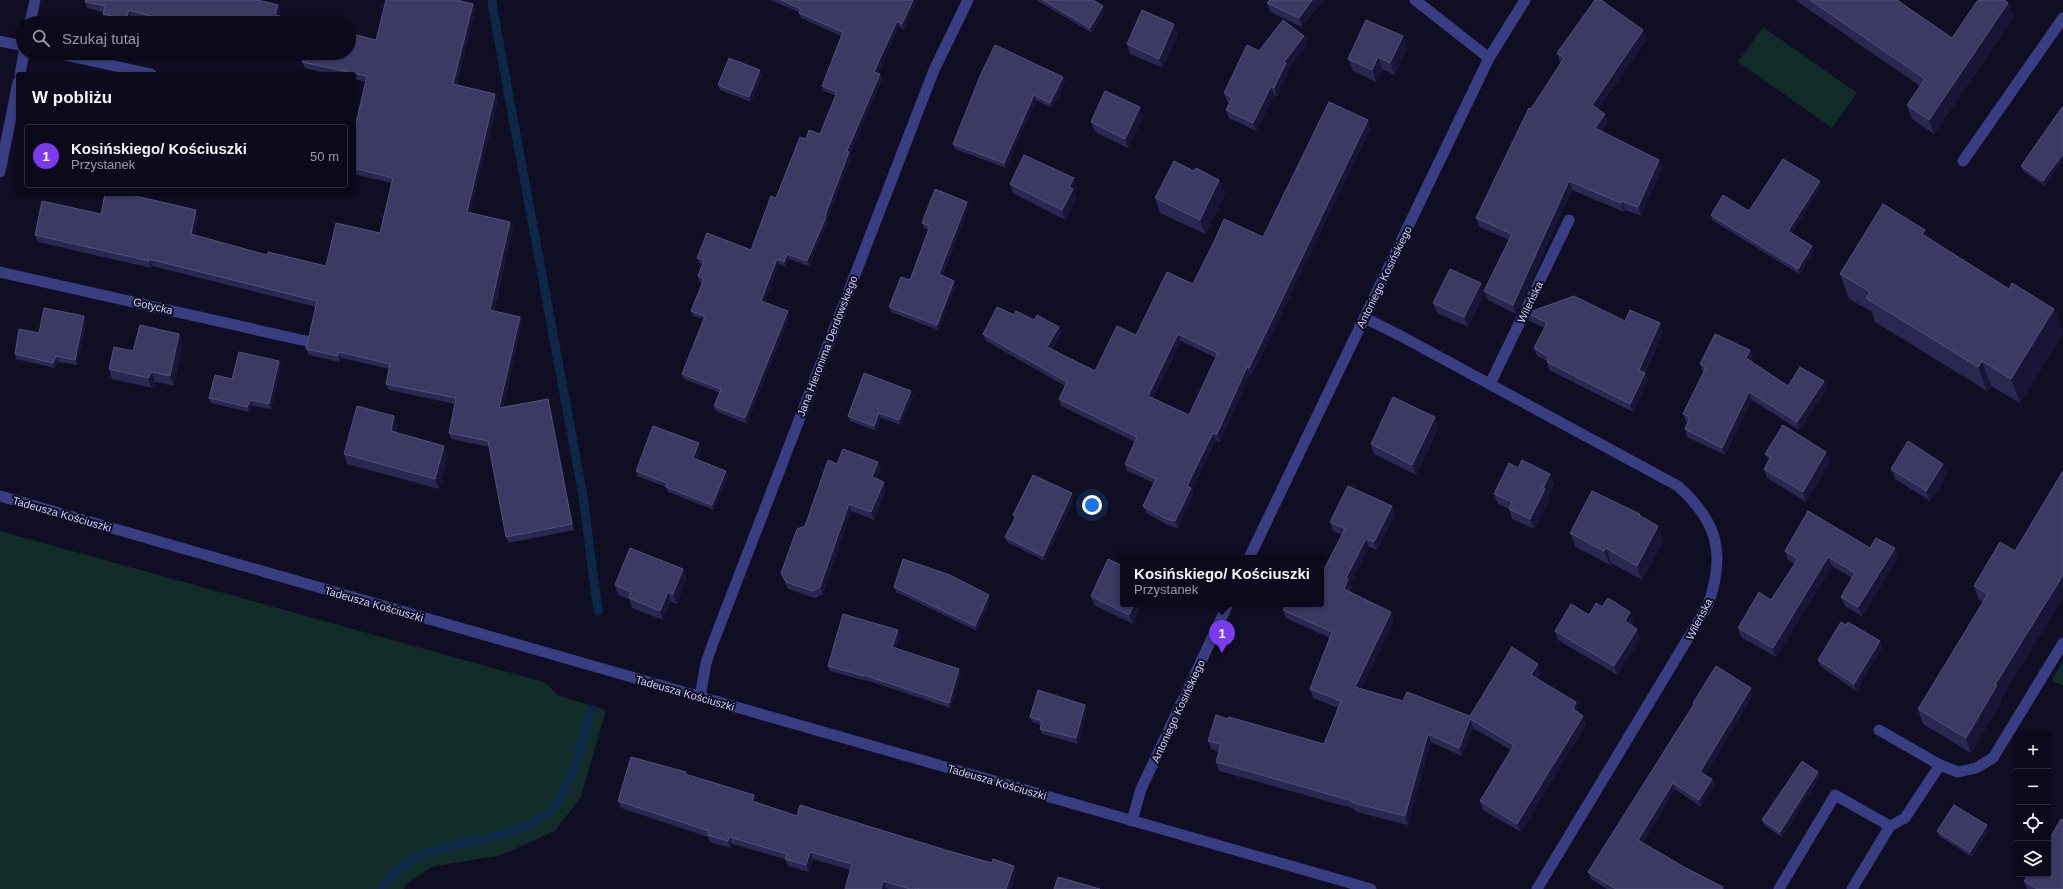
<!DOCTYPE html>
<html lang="pl">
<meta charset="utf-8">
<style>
body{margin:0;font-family:Helvetica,sans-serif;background:#141323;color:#f1f3f6}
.controls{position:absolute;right:12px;bottom:12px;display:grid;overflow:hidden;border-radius:4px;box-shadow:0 1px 3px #0004}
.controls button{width:36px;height:36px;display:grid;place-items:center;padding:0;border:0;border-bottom:1px solid #2b2b39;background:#0b0a1a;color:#f1f3f6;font:20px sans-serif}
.you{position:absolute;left:1092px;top:505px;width:14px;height:14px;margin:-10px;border:3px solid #fff;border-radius:50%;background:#1a73e8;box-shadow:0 0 0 6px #1a73e833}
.badge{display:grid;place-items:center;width:26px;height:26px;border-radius:50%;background:#7c3aed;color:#fff;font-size:13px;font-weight:700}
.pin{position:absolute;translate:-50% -33px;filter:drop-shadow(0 1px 2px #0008)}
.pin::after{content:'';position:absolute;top:21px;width:14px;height:12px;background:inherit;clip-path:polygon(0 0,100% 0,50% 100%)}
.popup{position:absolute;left:1120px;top:555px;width:204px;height:52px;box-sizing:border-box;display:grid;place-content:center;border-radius:4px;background:#0b0a1a;filter:drop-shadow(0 1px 3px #0005);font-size:13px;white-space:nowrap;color:#9a9aa2}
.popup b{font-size:15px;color:#f1f3f6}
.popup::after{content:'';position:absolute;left:50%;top:100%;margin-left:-8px;border:8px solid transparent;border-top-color:#0b0a1a}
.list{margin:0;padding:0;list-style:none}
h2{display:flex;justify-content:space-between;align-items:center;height:52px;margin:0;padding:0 16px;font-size:17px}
h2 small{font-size:13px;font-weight:400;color:#9a9aa2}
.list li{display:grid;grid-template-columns:26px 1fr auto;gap:12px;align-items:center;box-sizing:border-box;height:64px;margin:0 8px 8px;padding:0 8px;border:1px solid #2b2b39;border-radius:4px}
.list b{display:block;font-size:15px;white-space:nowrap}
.list p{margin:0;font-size:13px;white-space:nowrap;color:#9a9aa2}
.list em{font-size:13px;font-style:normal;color:#9a9aa2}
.icon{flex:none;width:22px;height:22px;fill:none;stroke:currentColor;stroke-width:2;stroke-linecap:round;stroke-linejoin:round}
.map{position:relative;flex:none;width:2063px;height:889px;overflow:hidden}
.search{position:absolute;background:#0b0a1a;box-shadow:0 1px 3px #0004;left:16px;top:16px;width:340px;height:44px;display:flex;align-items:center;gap:10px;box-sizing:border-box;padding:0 14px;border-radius:22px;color:#9a9aa2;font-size:15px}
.panel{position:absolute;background:#0b0a1a;box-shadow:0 1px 3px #0004;left:16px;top:72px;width:340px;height:124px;border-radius:4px}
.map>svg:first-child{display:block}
.green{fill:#112c28}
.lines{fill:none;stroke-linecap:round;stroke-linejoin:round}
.stream{stroke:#0d2847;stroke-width:9}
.service{stroke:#393d81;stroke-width:11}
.minor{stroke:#393d81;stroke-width:11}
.tertiary{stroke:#393d81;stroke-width:11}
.wall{fill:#2a2750;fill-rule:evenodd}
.shaded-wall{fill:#181536}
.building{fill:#3c3963;stroke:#53507b;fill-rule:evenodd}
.labels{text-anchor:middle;stroke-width:4;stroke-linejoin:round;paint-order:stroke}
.street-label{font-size:11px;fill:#d0cfff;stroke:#0f0e22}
</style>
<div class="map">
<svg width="2063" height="889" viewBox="0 0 2063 889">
<rect width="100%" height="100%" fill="#0f0e22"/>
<!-- green -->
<g class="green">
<path d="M1763,27L1857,93L1832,128L1738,62Z"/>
<path d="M0,531L540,681L548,685L557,695L606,710L581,797L555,831L501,855L432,867L406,884L404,889H0Z"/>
<path d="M2063,661V686L2052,680Z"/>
</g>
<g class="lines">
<!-- stream -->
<g class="stream">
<path d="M492,0L494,15L583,496L598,611"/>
<path d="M382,889C413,836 483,849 531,824C539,820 548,815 553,808C574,780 582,742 591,709"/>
</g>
<!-- service -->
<g class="service">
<path d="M1963,161L2063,18"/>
<path d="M1879,730L1940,765"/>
<path d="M1779,889L1835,795L1890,826L1905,818L1940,765L1958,772L1976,768L1993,758L2063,643"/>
<path d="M1852,889L1890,826"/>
</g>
<!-- minor -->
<g class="minor">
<path d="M1415,0L1489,58"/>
<path d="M30,23L35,0"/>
<path d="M0,41L23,46"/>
<path d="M56,53L151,74"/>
<path d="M20,74L24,53"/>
<path d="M0,172L18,82"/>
<path d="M0,272L306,341"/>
<path d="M1365,318L1399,335L1678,486C1718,522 1726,554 1708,605L1537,889"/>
<path d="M1490,384L1569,220"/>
<path d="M1249,558L1489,58L1525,0"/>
<path d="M700,697L706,663L713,643L934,70L968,0"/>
<path d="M1132,821L1141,789L1228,604"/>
</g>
<!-- tertiary -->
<path class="tertiary" d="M0,496L1371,889"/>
</g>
<!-- wall -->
<g class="wall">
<path d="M770,0H917L904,29L899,26L878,73L880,74L882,79L850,154L851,157L827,220L828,222L809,266L789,259L786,267L779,264L764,302L790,316L747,424L716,411L714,406L720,393L684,379L682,374L704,319L693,316L691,311L702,283L699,282L698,276L702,264L699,263L697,258L751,250L806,139L820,134L836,96L824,91L822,86L841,36L801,18L799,12Z"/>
<path d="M1036,0H1093L1105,11L1092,33Z"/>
<path d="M1323,0L1302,27L1270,12L1267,3Z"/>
<path d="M1795,0H1897L1952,38L2014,17L1934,134L1912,119L1907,105L1920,86Z"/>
<path d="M85,2L278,5L280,11L279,16L308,23H156L131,16L129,23H118L105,20L103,14V12L87,8Z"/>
<path d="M475,10L457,85L498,100L470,213L513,228L494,311L520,317L522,323L503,407L548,399L550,405L574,530L509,543L506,537L489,447L451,439L449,433L455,404L389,390L386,384L389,369L341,358L340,362L309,355L306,349L316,307L152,266L151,268L38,242L35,235L101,214L196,210L198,217L194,235L267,255L326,266L380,233L391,183L354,174V132L366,82L354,79V74H330L305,68L302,62L303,59L275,53H349L376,40Z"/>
<path d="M1643,30L1647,39L1598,109L1608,122L1602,131L1662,168L1641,216L1625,210L1624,212L1572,190L1516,314L1488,300L1484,291L1509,240L1480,227L1476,218L1531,109L1561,63L1560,62L1557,53Z"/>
<path d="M1178,34L1163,68L1130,54L1127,44Z"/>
<path d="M1304,36L1307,44L1288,69L1289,71L1277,96L1274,95L1256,131L1229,118L1226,110L1229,103L1227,102L1224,93L1259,51Z"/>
<path d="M1407,48L1395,75L1382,69L1376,82L1353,71L1348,59Z"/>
<path d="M762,75L751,102L720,90L718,85Z"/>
<path d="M1063,77L1065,82L1052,108L1036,100L1006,168L955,149L953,144Z"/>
<path d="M2063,106L2045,186L2023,171L2021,166Z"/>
<path d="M1143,117L1128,148L1095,132L1091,122Z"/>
<path d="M1371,127L1252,375L1250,374L1220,442L1216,440L1192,490L1193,495L1178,528L1169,526L1146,513L1143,506L1154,483L1127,471L1125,464L1135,442L1061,406L1059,399L1065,386L986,341L983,334L1014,315L1059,327L1061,334L1052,350L1095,371L1193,284L1263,237ZM1181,341L1216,358L1189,415L1153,399Z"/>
<path d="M1194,171L1219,180L1225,194L1205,234L1160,213L1155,198Z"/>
<path d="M1010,184L1077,187L1074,193L1076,199L1065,220L1013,193Z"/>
<path d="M1821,186L1792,233L1812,246L1814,251L1799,274L1712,220L1711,215L1749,211Z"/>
<path d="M967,202L969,207L942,276L954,281L956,286L938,330L891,312L889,307L910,280L928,230L924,228L922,223Z"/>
<path d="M1925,230L1928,238L2063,333L2020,403L1991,386L1987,391L1875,322L1872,312L1849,299L1840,274Z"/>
<path d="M1481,283L1484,293L1468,327L1437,313L1433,303Z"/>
<path d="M1527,313L1625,321L1663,331L1645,373L1648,380L1633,412L1549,370L1547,362V361L1537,356L1534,348L1545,328L1529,321Z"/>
<path d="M84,316L86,321L77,365L58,362L55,368L16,359L15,354L39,333Z"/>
<path d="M179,334L183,344L174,386L155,382L152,388L112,379L109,369L133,351Z"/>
<path d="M1750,350L1753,357L1751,362L1788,386L1824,381L1827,388L1799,430L1752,400L1725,455L1687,437L1685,429L1688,422H1686L1683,414L1703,372L1700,364Z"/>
<path d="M279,361L281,366L271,409L253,406L249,412L211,403L209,398L232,379Z"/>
<path d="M911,391L913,397L901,425L881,418L876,431L850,421L848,416Z"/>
<path d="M398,426L396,433L448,456L439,489L347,464L344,454Z"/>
<path d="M1439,427L1416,475L1374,454L1371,444Z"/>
<path d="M701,448L697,459L728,476L714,510L668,492L666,487L637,476L636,471Z"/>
<path d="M1765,454L1830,462L1806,502L1767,478L1764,469L1768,461Z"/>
<path d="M878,462L881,469L877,479L886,489L874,520L851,511L823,594L815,598L788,589L781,573L837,464Z"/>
<path d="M1518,468L1554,484L1548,496L1549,499L1534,529L1512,519L1509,509L1498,504L1494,494Z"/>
<path d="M1891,469L1947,474L1930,501L1895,479Z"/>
<path d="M2063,471V598L2001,698L2002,700L1971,753L1923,724L1918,709L1983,602L1979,600L1974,586L2015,551Z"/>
<path d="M1074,499L1045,561L1007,542L1005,537L1014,519L1013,515Z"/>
<path d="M1392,506L1395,515L1377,550L1369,547L1350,584L1352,587L1349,592L1394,621L1361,689L1403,701L1470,716L1541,673L1537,679L1576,702L1579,711V713L1586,724L1521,832L1483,810L1480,801L1511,750L1473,728L1462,756L1431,742L1408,825L1357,812L1352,808L1219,771L1216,762L1219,752L1211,749L1208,741L1228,719L1324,744L1338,708L1313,698L1310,689L1330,638L1286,618L1283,610L1321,604L1342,535L1333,531L1330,522Z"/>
<path d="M1641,516L1664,540L1642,580L1611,563L1610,565L1576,547L1570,533Z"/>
<path d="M1870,548H1895L1898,558L1862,616L1845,606L1841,597L1852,578L1832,566L1776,657L1741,637L1738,628L1771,600L1794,564L1788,560L1785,551Z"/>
<path d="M683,569L686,579L677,604L671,602L663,620L632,608L629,599L618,595L615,585Z"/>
<path d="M894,587L990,600L977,631L896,592Z"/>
<path d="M1091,596L1123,604H1142L1133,624L1094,605Z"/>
<path d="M1602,607L1634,621L1631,625L1640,638L1617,675L1558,640L1555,631L1589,615Z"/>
<path d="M900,635L896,648L961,674L950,708L866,680V681L830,671L828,666Z"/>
<path d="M1880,641L1882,648L1856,691L1820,666L1818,660Z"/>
<path d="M1753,695L1705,775L1712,779L1714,785L1701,807L1675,789L1643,843L1684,867L1723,887L1724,889H1607L1591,879L1588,872L1694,705L1693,703Z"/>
<path d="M1087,710L1078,744L1042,734L1040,729L1041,725L1032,722L1030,717Z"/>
<path d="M686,772L687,775L754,795L757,802L797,816L949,851L992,863L1014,866L1016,873L1011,889H888L886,888V889H845L850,870L813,859L809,872L788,866L785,859L732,844L731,848L710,842L708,837L621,808L618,801Z"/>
<path d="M1820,777L1782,837L1764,825L1762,820Z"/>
<path d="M1988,830L1972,857L1939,836L1937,831Z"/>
<path d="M2024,881L2063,889H2027Z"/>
</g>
<!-- shaded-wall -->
<g class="shaded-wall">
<path d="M913,0H917L904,29L902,24Z"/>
<path d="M1312,0H1323L1302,27L1299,18Z"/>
<path d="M2008,3L2014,17L1934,134L1929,120Z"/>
<path d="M473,4L475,10L456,91L453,84Z"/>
<path d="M278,5L280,11L278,21L275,15Z"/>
<path d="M1103,6L1105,11L1092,33L1090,28Z"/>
<path d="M129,10L131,16L129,23H128L126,19Z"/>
<path d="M897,21L899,26L876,77L874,72Z"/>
<path d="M1174,24L1178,34L1163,68L1159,59Z"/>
<path d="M1643,30L1647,39L1595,114L1592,105Z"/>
<path d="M1304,36L1307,44L1288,69L1289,71L1277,96L1274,88L1284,62Z"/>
<path d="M1403,36L1407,48L1395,75L1390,63Z"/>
<path d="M1378,57L1382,69L1376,82L1372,70Z"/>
<path d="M760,70L762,75L751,102L749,97Z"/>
<path d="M880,74L882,79L850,154L851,157L827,220L828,222L809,266L807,261L825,216L847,151Z"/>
<path d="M1063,77L1065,82L1052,108L1050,103Z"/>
<path d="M1271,86L1274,95L1256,131L1253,123Z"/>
<path d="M495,94L498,100L469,218L467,212Z"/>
<path d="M1034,95L1036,100L1006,168L1004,163Z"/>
<path d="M1140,107L1143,117L1128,148L1125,139Z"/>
<path d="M1605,114L1608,122L1598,137L1595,128Z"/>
<path d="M1368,120L1371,127L1252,375L1249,368Z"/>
<path d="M2063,154V161L2045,186L2043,181Z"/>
<path d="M1659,160L1662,168L1641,216L1638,207Z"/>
<path d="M1074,178L1077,187L1074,193L1076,199L1065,220L1062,210L1069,187Z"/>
<path d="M1219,180L1225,194L1205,234L1200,220Z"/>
<path d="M1569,181L1572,190L1516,314L1513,305Z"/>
<path d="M1820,181L1821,186L1790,236L1788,231Z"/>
<path d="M1622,201L1625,210L1624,212L1621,203Z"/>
<path d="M967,202L969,207L940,279L939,274Z"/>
<path d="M196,210L198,217L193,240L191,234Z"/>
<path d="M510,222L513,228L492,316L490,310Z"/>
<path d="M1925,230L1934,254L1922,234Z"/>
<path d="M1812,246L1814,251L1799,274L1798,269Z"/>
<path d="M787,254L789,259L786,267L784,262Z"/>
<path d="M149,259L152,266L151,268L149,261Z"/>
<path d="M777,259L779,264L763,306L761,301Z"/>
<path d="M954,281L956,286L938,330L937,325Z"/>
<path d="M1481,283L1484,293L1468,327L1464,317Z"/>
<path d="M2054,309L2063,333L2020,403L2011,379Z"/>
<path d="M788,311L790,316L747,424L745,418Z"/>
<path d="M84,316L86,321L77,365L75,360Z"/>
<path d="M520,317L522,323L502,414L499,408Z"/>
<path d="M1660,323L1663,331L1642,378L1639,370Z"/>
<path d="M1059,327L1061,334L1050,354L1047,347Z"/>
<path d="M179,334L183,344L174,386L170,376Z"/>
<path d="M1178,334L1181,341L1151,403L1148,396Z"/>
<path d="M1750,350L1753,357L1749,366L1746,358Z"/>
<path d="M339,352L341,358L340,362L338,356Z"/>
<path d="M56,356L58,362L55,368L53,363Z"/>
<path d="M279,361L281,366L271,409L269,404Z"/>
<path d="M1982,361L1991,386L1987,391L1978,367Z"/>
<path d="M1247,367L1250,374L1220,442L1217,434Z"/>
<path d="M152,372L155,382L152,388L148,378Z"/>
<path d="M1645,373L1648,380L1633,412L1630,404Z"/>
<path d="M1824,381L1827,388L1799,430L1797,422Z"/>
<path d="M911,391L913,397L901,425L899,420Z"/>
<path d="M1749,392L1752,400L1725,455L1722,448Z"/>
<path d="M548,399L550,405L574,530L572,524Z"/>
<path d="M251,400L253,406L249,412L247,407Z"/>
<path d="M879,413L881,418L876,431L874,426Z"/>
<path d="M394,416L398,426L394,441L391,431Z"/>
<path d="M1435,417L1439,427L1416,475L1412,465Z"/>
<path d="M1213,433L1216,440L1192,490L1193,495L1178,528L1175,521L1187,486Z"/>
<path d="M699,443L701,448L695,463L693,458Z"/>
<path d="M444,446L448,456L439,489L435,479Z"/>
<path d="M1826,452L1830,462L1806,502L1803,492Z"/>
<path d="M878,462L881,469L875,485L872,477Z"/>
<path d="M1943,464L1947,474L1930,501L1926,491Z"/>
<path d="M726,471L728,476L714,510L712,505Z"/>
<path d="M1550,474L1554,484L1548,496L1549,499L1534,529L1530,519L1543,488Z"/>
<path d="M884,482L886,489L874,520L871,512Z"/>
<path d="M1072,493L1074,499L1045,561L1043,556Z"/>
<path d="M849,504L851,511L823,594L820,587Z"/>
<path d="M1392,506L1395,515L1377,550L1374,542Z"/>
<path d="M1658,526L1664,540L1642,580L1637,566Z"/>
<path d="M1366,539L1369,547L1350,584L1352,587L1347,598L1344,589L1346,578Z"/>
<path d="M1606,548L1611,563L1610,565L1604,551Z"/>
<path d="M1895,548L1898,558L1862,616L1858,607Z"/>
<path d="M1828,557L1832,566L1776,657L1773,648Z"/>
<path d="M683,569L686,579L677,604L673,594Z"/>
<path d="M2063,575V598L2001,698L2002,700L1971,753L1966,738L1995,685Z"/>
<path d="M668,592L671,602L663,620L660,611Z"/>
<path d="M989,595L990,600L977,631L975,626Z"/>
<path d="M1134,604H1142L1133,624L1129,615Z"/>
<path d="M1391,612L1394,621L1358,696L1355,687Z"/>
<path d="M1630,612L1634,621L1628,630L1625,621Z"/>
<path d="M1637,629L1640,638L1617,675L1614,666Z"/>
<path d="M898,630L900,635L894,652L892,647Z"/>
<path d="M1880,641L1882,648L1856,691L1854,684Z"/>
<path d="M1538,664L1541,673L1534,684L1531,675Z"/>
<path d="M959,669L961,674L950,708L949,703Z"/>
<path d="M1751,688L1753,695L1703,779L1700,772Z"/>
<path d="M1576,702L1579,711L1576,718L1573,709Z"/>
<path d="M1085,705L1087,710L1078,744L1076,738Z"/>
<path d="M1583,716L1586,724L1521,832L1517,824Z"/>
<path d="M1470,719L1473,728L1462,756L1459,748Z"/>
<path d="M1428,734L1431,742L1408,825L1405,816Z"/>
<path d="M1818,772L1820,777L1782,837L1780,832Z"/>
<path d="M1712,779L1714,785L1701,807L1699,800Z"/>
<path d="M1673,783L1675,789L1641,846L1638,840Z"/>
<path d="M754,795L757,802L755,808L752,801Z"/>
<path d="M1987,825L1988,830L1972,857L1970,852Z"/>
<path d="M729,837L732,844L731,848L728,841Z"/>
<path d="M810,852L813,859L809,872L806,865Z"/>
<path d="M1014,866L1016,873L1011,889H1006Z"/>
<path d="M883,881L886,888V889H881Z"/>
</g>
<!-- building -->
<g class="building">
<path d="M86,0H258L278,5L275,15L308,23H176L129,10L126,19L103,14L105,6L85,2Z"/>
<path d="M386,0H457L473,4L453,84L495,94L467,212L510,222L490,310L520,317L499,408L548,399L572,524L506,537L488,441L449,433L456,398L386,384L390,364L339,352L338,356L306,349L317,301L149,259V261L35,235L42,201L101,214L105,194H127L196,210L191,234L267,255L268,252L326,266L336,223L380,233L393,178L354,168V132L367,76L302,62L304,54L302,53H349V33L376,40Z"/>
<path d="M781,0H913L902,24L897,21L874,72L880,74L847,151L849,152L825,216L826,217L807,261L787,254L784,262L777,259L761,301L788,311L745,418L714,406L721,389L682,374L705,316L691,311L704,279L698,276L704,260L697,258L707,233L751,250L771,196L776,198L800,137L806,139L809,130L820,134L837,92L822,86L843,32L799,13L801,9Z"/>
<path d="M1043,0H1093L1103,6L1090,28Z"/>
<path d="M1270,0H1312L1299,18L1267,3Z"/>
<path d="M1595,0H1601L1643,30L1592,105L1605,114L1595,128L1659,160L1638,207L1622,201L1621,203L1569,181L1513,305L1484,291L1512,234L1476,218L1529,108L1531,109L1564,58L1557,53Z"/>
<path d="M1810,0H1897L1952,38L1978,0H2004L2008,3L1929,120L1907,105L1925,79Z"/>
<path d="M1142,10L1174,24L1159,59L1127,44Z"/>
<path d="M1283,20L1304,36L1284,62L1286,63L1274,88L1271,86L1253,123L1226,110L1232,98L1224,93L1247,45L1259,51Z"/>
<path d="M1366,20L1403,36L1390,63L1378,57L1372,70L1348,59Z"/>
<path d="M995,45L1063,77L1050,103L1034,95L1004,163L953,144L981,74Z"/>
<path d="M729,58L760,70L749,97L718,85Z"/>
<path d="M1105,91L1140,107L1125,139L1091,122Z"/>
<path d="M1329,102L1368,120L1249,368L1247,367L1217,434L1213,433L1187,486L1191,488L1175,521L1166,519L1143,506L1156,479L1125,464L1137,437L1059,399L1067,382L983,334L997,307L1014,315L1016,311L1034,320L1037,315L1059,327L1047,347L1095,371L1117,326L1136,335L1167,272L1193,284L1214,242L1224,219L1263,237ZM1178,334L1218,353L1189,415L1148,396Z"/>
<path d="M2063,106V154L2043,181L2021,166Z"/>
<path d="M1024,155L1074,178L1069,187L1073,189L1062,210L1010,184Z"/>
<path d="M1783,159L1820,181L1788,231L1812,246L1798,269L1711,215L1723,195L1749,211Z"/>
<path d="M1174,161L1194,171L1196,168L1219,180L1200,220L1155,198Z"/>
<path d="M935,189L967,202L939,274L954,281L937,325L889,307L901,277L910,280L930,226L922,223Z"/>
<path d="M1883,204L1925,230L1922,234L2009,289L2012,283L2054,309L2011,379L1982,361L1978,367L1866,298L1870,292L1840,274Z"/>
<path d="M1450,269L1481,283L1464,317L1433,303Z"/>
<path d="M1574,296L1625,321L1630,310L1660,323L1639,370L1645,373L1630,404L1547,362L1549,357L1534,348L1547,323L1527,313Z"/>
<path d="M44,308L84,316L75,360L56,356L53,363L15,354L19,329L39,333Z"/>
<path d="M140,325L179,334L170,376L152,372L148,378L109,369L114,347L133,351Z"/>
<path d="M1715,334L1750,350L1746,358L1788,386L1800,367L1824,381L1797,422L1749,392L1722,448L1685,429L1690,417L1683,414L1706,367L1700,364Z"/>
<path d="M239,352L279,361L269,404L251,400L247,407L209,398L215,375L232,379Z"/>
<path d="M864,373L911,391L899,420L879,413L874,426L848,416Z"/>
<path d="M1393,397L1435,417L1412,465L1371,444Z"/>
<path d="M357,406L394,416L391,431L444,446L435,479L344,454Z"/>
<path d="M1783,425L1826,452L1803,492L1764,469L1771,457L1765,454Z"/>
<path d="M653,426L699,443L693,458L726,471L712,505L666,487L667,483L636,471Z"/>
<path d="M1908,441L1943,464L1926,491L1891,469Z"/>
<path d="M843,449L878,462L872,477L884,482L871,512L849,504L820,587L812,591L786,582L781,573L797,529L805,526L828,460L837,464Z"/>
<path d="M1522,460L1550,474L1543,488L1545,489L1530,519L1509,509L1512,502L1494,494L1509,463L1518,468Z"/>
<path d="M2063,471V575L1995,685H1997L1966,738L1918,709L1988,594L1974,586L2000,542L2015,551Z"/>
<path d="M1033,475L1072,493L1043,556L1005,537L1016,516L1013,515Z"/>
<path d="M1348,486L1392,506L1374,542L1366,539L1346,578L1348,579L1344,589L1391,612L1355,687L1403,701L1407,692L1470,716L1512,647L1538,664L1531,675L1576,702L1573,709L1583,716L1517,824L1480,801L1514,745L1470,719L1459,748L1428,734L1405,816L1354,803L1349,800L1216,762L1221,744L1208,741L1216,715L1228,719L1229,717L1324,744L1341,701L1310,689L1332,632L1283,610L1286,604H1321V575L1345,529L1330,522Z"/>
<path d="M1592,491L1640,514L1639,515L1658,526L1637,566L1606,548L1604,551L1570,533Z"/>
<path d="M1808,511L1870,548L1876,538L1895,548L1858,607L1841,597L1855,573L1828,557L1773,648L1738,628L1759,592L1771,600L1798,559L1785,551Z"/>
<path d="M630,548L683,569L673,594L668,592L660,611L629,598L631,592L615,585Z"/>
<path d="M903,559L950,575L989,595L975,626L894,587Z"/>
<path d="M1108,559L1123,566V604H1134L1129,615L1091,596Z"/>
<path d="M1608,598L1630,612L1625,621L1637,629L1614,666L1555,631L1571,604L1589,615L1596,603L1602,607Z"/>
<path d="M843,614L898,630L892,647L959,669L949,703L864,675V676L828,666Z"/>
<path d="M1841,622L1846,625L1848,622L1880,641L1854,684L1818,660Z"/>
<path d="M1716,666L1751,688L1700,772L1712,779L1699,800L1673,783L1638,840L1684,867L1723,887L1722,889H1616L1588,872L1694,704L1693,703Z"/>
<path d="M1038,690L1085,705L1076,738L1040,729L1042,721L1030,717Z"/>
<path d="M631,757L686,772L685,774L754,795L752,801L797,816L800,805L949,851L992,863L993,859L1014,866L1006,889H921L916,888L915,889H910L883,881L881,889H845L852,864L810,852L806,865L785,859L787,854L729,837L728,841L708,835L709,831L618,801Z"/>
<path d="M1802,761L1818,772L1780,832L1762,820Z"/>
<path d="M1954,805L1987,825L1970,852L1937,831Z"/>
<path d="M2061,819L2063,820V889H2037L2024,881L2028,874H2048V841Z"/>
<path d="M1058,877L1100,889H1054Z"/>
</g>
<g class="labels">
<!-- street labels -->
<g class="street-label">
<text transform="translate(1384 277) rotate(-64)" y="4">Antoniego Kosińskiego</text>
<text transform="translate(1530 302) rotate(-64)" y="4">Wileńska</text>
<text transform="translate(153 306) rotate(13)" y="4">Gotycka</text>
<text transform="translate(827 346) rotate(-69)" y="4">Jana Hieronima Derdowskiego</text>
<text transform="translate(62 514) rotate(16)" y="4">Tadeusza Kościuszki</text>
<text transform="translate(374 604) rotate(16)" y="4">Tadeusza Kościuszki</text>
<text transform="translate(1699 619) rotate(-63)" y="4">Wileńska</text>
<text transform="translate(685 693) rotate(16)" y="4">Tadeusza Kościuszki</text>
<text transform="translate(1178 711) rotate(-65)" y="4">Antoniego Kosińskiego</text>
<text transform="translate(997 782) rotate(16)" y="4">Tadeusza Kościuszki</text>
</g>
</g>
</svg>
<div class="controls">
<button>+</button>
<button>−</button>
<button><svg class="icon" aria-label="locate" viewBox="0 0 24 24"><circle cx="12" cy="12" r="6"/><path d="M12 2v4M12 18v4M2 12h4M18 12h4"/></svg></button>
<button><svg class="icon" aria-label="layers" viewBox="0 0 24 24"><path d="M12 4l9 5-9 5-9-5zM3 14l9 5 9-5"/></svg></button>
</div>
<div class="you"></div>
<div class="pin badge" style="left:1222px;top:653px">1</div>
<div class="popup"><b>Kosińskiego/ Kościuszki</b>Przystanek</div>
<div class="search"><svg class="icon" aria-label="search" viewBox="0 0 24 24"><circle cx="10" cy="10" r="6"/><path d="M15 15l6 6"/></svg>Szukaj tutaj</div>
<section class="panel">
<h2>W pobliżu<small></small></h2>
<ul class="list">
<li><span class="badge">1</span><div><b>Kosińskiego/ Kościuszki</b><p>Przystanek</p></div><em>50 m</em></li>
</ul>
</section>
</div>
